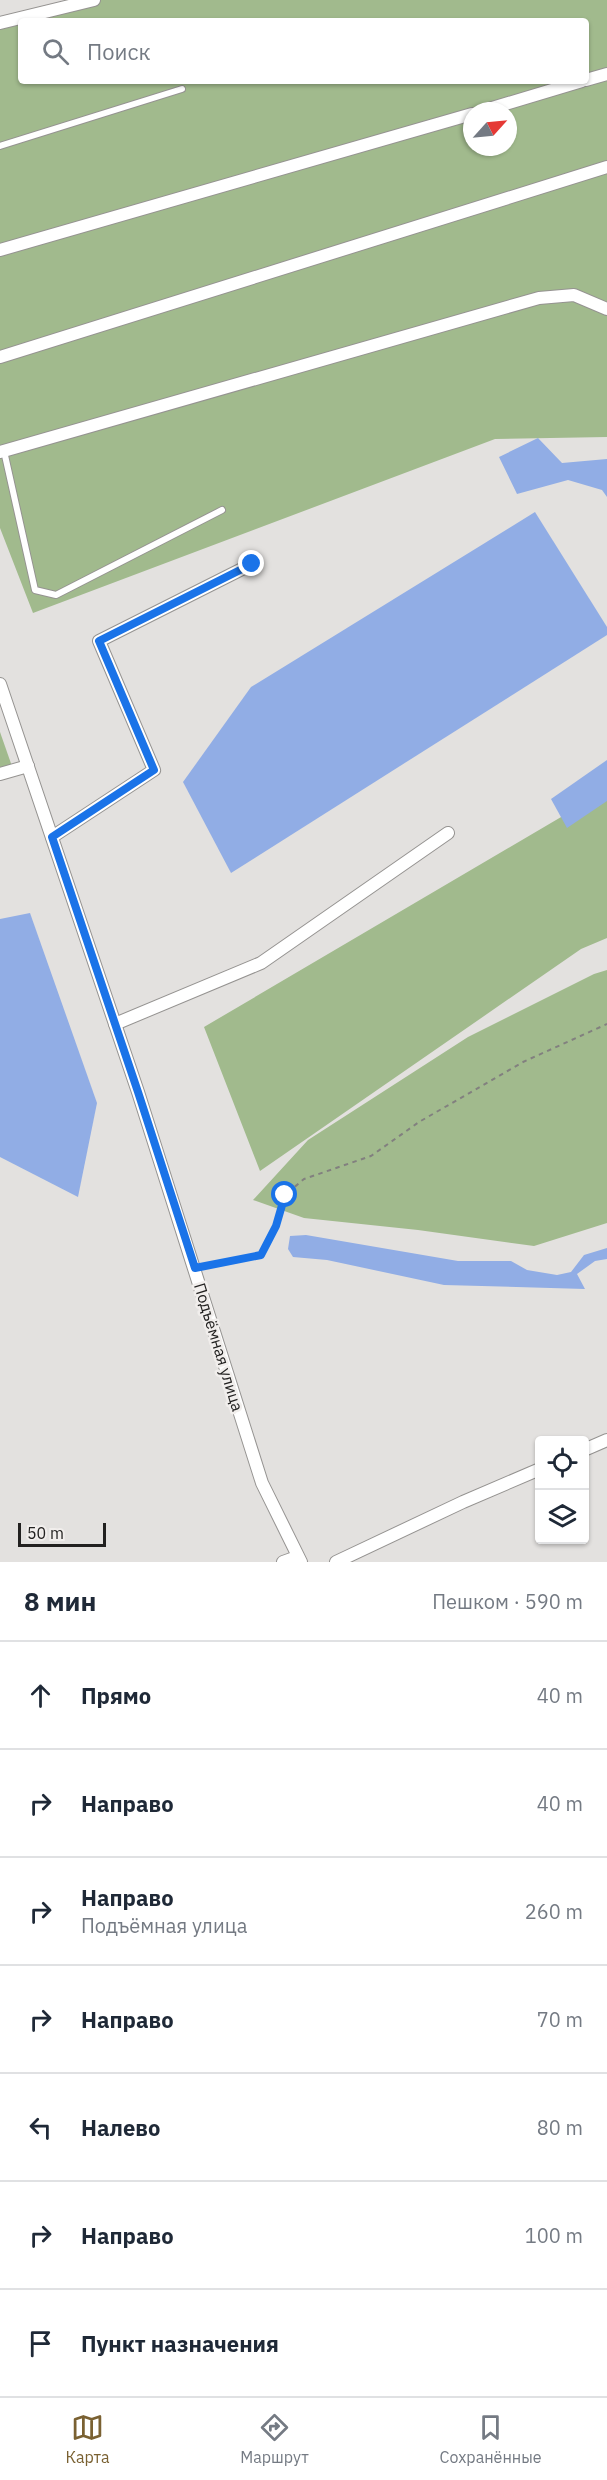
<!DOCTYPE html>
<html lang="ru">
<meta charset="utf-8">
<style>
body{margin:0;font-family:"IBM Plex Sans",sans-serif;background:#f6f6f7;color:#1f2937}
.controls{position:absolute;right:18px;bottom:18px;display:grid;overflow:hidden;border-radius:6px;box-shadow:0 2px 4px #0004}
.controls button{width:54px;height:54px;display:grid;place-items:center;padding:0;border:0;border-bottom:2px solid #e0e1e3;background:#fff;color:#1f2937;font:30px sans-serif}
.compass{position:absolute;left:463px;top:102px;width:54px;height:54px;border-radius:50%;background:#fff;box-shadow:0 2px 4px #0004;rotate:63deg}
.scale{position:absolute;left:18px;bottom:15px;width:88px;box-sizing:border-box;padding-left:6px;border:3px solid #222120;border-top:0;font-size:16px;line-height:21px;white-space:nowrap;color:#222120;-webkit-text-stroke:4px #f1eeec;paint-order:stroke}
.stop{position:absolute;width:18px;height:18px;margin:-14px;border:4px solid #1a73e8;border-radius:50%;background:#fff}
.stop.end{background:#1a73e8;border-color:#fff;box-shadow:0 2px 6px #0008}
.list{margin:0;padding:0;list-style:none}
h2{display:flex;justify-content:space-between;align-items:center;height:78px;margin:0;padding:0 24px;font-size:26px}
h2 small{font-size:20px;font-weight:400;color:#747a83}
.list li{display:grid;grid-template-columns:39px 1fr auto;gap:18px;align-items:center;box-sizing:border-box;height:108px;padding:0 24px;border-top:2px solid #e0e1e3}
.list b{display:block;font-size:22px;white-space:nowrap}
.list p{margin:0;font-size:20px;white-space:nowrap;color:#747a83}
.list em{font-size:20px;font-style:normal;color:#747a83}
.icon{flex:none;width:33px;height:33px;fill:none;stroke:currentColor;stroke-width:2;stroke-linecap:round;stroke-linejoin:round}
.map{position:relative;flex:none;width:607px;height:1562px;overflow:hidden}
.search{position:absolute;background:#fff;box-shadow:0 2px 4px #0004;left:18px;right:18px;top:18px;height:66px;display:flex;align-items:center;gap:15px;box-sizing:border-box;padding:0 21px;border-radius:6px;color:#747a83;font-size:22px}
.sheet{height:834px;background:#fff}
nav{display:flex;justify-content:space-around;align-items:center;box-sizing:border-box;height:84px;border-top:2px solid #e0e1e3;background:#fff;font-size:16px;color:#747a83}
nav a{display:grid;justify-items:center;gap:3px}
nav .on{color:#7a6132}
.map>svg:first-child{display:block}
.green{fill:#a1ba8d;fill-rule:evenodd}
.water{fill:#91ade5}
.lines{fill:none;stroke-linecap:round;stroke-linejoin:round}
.service-casing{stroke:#959391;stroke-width:8}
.minor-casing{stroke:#959391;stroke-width:14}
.path{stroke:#82807f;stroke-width:2;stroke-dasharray:4.5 4.5;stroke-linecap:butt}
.service{stroke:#fff;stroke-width:6}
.minor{stroke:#fff;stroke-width:12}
.route{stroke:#1a73e8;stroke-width:8}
.labels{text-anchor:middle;stroke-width:5;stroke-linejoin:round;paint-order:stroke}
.street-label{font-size:16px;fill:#222120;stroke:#f1eeec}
</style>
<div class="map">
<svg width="607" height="1562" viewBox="0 0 607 1562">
<rect width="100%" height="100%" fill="#e3e1df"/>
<!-- green -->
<g class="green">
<path d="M100,0H607V437L495,439L33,613L0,528V25ZM21,21H586V81H21ZM472,111H508V147H472Z"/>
<path d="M0,732L14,772L0,776Z"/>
<path d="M607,790V938L581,949L260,1171L204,1027Z"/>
<path d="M607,970V1223L534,1246L418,1230L304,1218L253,1200L308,1140L468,1037L594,974Z"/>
</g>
<!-- water -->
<g class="water">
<path d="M538,438L562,463L607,459V497L602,490L568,480L517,494L499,457Z"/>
<path d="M535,512L607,627V635L231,873L183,782L251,687Z"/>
<path d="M607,760V801L567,828L551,799Z"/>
<path d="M30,913L97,1103L78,1197L0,1157V919Z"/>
<path d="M306,1235L458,1261H511L527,1270L557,1275L571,1272L584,1255L607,1248V1259L595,1261L577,1274L585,1289L444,1285L327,1260L293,1257L288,1249L290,1236Z"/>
</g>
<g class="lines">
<defs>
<g id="service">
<path d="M0,146L182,89"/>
<path d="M4,451L35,590L56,595L222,510"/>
</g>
<g id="minor">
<path d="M0,23L94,0"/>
<path d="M586,80L607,74"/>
<path d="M482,111L582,81"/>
<path d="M0,250L472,114"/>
<path d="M0,357L607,167"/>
<path d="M0,452L539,298L574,295L607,309"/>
<path d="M0,684L138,1092L262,1483L301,1562"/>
<path d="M0,774L28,766"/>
<path d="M52,837L154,770L99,641L252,564"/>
<path d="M115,1024L261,963L448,833"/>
<path d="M584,1450L607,1440"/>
<path d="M283,1562L297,1557"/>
<path d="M336,1562L463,1502L540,1469"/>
</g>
</defs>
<!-- service casing -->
<use href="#service" class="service-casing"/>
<!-- minor casing -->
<use href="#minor" class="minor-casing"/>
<!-- path -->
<path class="path" d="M205,1266L261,1255L276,1226L285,1195L304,1179L371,1156L419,1122L523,1062L607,1024"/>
<!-- service -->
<use href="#service" class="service"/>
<!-- minor -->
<use href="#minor" class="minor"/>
</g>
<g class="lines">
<!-- route -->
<path class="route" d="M252,564L99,641L154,770L52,837L138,1092L195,1268L261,1255L276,1226L285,1195"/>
</g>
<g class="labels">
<!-- street labels -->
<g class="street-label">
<text transform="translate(219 1347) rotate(73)" y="6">Подъёмная улица</text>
</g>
</g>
</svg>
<div class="controls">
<button><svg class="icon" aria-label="locate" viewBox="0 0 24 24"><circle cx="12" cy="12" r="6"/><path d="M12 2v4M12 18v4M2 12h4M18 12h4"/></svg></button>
<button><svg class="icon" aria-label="layers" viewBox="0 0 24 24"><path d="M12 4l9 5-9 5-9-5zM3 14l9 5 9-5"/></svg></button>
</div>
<svg class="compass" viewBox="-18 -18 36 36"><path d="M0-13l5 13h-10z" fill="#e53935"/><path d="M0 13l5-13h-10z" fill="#747a83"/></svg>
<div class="scale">50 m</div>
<div class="stop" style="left:285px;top:1195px"></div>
<div class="stop end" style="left:252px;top:564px"></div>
<div class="search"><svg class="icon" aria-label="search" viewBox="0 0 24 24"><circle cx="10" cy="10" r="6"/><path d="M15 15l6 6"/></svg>Поиск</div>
</div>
<section class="sheet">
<h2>8 мин<small>Пешком · 590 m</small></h2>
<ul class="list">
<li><svg class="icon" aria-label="ahead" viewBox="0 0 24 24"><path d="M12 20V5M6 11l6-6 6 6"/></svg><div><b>Прямо</b></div><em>40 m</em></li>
<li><svg class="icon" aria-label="right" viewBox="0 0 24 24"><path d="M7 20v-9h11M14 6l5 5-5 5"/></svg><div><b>Направо</b></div><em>40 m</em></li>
<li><svg class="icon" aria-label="right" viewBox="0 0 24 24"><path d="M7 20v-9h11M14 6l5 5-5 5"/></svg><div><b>Направо</b><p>Подъёмная улица</p></div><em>260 m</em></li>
<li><svg class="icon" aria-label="right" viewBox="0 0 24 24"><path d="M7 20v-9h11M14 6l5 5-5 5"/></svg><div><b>Направо</b></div><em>70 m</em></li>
<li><svg class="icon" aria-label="left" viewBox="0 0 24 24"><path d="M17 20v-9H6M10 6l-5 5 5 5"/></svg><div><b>Налево</b></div><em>80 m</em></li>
<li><svg class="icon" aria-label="right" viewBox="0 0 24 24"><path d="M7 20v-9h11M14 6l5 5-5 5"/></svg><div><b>Направо</b></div><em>100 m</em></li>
<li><svg class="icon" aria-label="arrive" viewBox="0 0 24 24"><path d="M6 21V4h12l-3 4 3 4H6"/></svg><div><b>Пункт назначения</b></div></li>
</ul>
</section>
<nav>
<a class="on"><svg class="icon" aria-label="map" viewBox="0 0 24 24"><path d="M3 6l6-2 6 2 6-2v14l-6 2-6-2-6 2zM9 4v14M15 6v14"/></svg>Карта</a>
<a><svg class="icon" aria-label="directions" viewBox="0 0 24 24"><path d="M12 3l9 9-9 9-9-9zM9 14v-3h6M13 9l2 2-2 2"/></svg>Маршрут</a>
<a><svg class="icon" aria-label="saved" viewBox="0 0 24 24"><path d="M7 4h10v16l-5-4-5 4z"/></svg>Сохранённые</a>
</nav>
